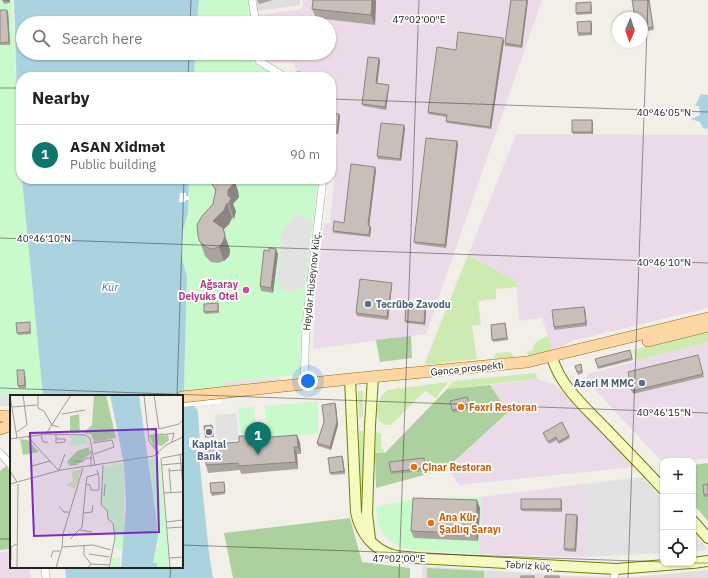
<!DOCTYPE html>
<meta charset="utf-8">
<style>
body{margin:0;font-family:"IBM Plex Sans",sans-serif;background:#f2f2f2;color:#222}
.controls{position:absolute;right:12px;bottom:12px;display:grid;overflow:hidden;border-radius:8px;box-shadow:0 1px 3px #0004}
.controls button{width:36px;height:36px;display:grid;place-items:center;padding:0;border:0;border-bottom:1px solid #e0e0e0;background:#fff;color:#222;font:20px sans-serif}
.compass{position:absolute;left:612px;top:12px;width:36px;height:36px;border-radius:50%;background:#fff;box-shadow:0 1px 3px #0004;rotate:182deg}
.you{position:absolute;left:308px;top:381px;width:14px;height:14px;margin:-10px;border:3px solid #fff;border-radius:50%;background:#1a73e8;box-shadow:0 0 0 6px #1a73e833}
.badge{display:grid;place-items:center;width:26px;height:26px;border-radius:50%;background:#0f766e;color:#fff;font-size:13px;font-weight:700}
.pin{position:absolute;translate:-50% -33px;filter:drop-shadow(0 1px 2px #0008)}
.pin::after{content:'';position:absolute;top:21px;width:14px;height:12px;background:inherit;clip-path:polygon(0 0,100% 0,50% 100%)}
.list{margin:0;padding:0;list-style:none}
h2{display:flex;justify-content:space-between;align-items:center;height:52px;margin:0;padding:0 16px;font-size:17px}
h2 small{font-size:13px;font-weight:400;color:#767676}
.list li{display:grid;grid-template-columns:26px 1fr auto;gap:12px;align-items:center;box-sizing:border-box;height:60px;padding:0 16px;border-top:1px solid #e0e0e0}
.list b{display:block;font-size:15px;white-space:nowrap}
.list p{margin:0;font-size:13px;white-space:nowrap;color:#767676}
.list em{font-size:13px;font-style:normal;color:#767676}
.icon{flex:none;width:22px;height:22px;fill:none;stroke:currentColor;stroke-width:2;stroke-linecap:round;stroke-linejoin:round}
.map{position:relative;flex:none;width:708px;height:578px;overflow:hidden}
.search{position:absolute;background:#fff;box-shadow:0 1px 3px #0004;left:16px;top:16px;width:320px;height:44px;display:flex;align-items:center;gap:10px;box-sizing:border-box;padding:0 14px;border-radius:22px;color:#767676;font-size:15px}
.panel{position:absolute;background:#fff;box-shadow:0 1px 3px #0004;left:16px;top:72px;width:320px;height:112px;border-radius:16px}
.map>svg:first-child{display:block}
.residential{fill:#e0dfdf}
.industrial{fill:#ebdbe8}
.grass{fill:#cdebb0}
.forest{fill:#add19e}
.park{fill:#c8facc}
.parking{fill:#e2e2e2}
.water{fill:#aad3df}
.pier{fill:#fff}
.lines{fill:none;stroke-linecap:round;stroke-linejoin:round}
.street-casing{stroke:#a9a9a9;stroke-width:8}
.secondary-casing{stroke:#707d05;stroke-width:12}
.primary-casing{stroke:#a06b00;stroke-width:12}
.street{stroke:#fff;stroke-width:7}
.secondary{stroke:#f7fabf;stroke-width:10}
.primary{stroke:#fcd6a4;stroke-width:11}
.wall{fill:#aba49e}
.shaded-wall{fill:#8b8681}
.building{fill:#c7bfb8;stroke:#8b8681}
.ticks{fill:none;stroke:#222;stroke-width:1;stroke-opacity:0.45}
.hotel-dot{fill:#d1479c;stroke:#fff;stroke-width:1.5}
.service-dot{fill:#5c6f8a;stroke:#fff;stroke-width:1.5}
.food-dot{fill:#e8710a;stroke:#fff;stroke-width:1.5}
.labels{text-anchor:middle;stroke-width:3.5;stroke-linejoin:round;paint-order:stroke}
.street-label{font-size:10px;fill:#222;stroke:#fff}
.hotel-label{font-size:10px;font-weight:bold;fill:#b23c85;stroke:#fff;text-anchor:end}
.service-label{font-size:10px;font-weight:bold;fill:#4e5e75;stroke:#fff;text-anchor:start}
.food-label{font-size:10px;font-weight:bold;fill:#c56008;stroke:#fff;text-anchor:start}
.water-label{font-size:11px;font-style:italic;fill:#4a7aab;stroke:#fff}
.inset-road{fill:none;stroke:#9f9d99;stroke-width:1}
.view{fill:#7b2cbf;fill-opacity:0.15;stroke:#7b2cbf;stroke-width:2}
.inset-edge{fill:none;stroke:#222;stroke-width:2}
.ticks-label{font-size:10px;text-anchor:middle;fill:#222;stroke:#fff;stroke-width:3.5;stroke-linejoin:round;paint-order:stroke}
</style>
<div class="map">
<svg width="708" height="578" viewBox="0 0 708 578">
<rect width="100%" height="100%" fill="#f2efe9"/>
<!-- residential -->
<g class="residential">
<path d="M256,0H300V5L258,11Z"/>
<path d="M422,566L569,576L634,577L708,570V578H423Z"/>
</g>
<!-- industrial -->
<g class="industrial">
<path d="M303,0H542L426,334L313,349L315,301L324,223H330L338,135L331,134V77H298L294,63L268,62L262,53H329V23H259V15L302,9Z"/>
<path d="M516,134L708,135V308L571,341L553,352L542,318L519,321L516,281L468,255Z"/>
<path d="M708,342V458L685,461H663V463L586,380L588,374Z"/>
<path d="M538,379L556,385L635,467L459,485L447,469L508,412L490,385Z"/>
<path d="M583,484L588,557L480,554L481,497Z"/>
<path d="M11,551V567H29L31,578H0V552Z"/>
</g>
<!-- grass -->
<g class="grass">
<path d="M468,255L516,281L517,287L496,289V299L478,301L481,325L472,326L477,359L424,365Z"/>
<path d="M708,331V342L636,361L633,350Z"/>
<path d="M548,336L553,352L529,356L526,352L533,350C533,341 540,339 548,336Z"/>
<path d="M510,352L515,357L493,359L496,353Z"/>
<path d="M536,373L538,379L447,389L453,381Z"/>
<path d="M448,382L436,398L425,391L391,425H386L379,421C375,410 378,397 387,390Z"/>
<path d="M358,391H363V417L359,418Z"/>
<path d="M359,431H363L364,492L359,493Z"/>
<path d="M376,432L381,434V446L385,453H375Z"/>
</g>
<!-- forest -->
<g class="forest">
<path d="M411,336L412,358L380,362L376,340Z"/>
<path d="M490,385L508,412L446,469L376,488L375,453H385L447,389Z"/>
<path d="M708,463V521L693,504V465Z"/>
<path d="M6,466L11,472V549L0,550V471Z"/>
<path d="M350,518L362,562L410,568V578H233L224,533Z"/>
<path d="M427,568L484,571V578H427Z"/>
</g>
<!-- park -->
<g class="park">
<path d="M0,0H12L21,179H22L43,396H25V393L0,395Z"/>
<path d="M199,0H249L252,23H197Z"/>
<path d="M195,53H254L253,62L255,65L272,73L278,77H194Z"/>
<path d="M189,179H318L301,332L300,375L223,382V387L184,392L187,277L182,258L181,249L183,231L188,212Z"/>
<path d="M318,401V433L268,439L265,406Z"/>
<path d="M254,407L257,438L242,440L238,408Z"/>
<path d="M481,497L480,554L413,550C399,548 384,540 379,526C377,520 377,513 376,507L413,499Z"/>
</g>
<!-- parking -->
<g class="parking">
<path d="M296,213L312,221L304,285L298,290L289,292L281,288L277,280L282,231Z"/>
<path d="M279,378L280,382L223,387L222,382Z"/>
<path d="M25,393V396H11V406H0V395Z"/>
<path d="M236,413L239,440L217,442L215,415Z"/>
<path d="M642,477L663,500V553L588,557L583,484Z"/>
<path d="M693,533L707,548L702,551H693Z"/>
</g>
<!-- water -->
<g class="water">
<path d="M14,0H199L197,23H23V53H195L194,77H21V166L18,129Z"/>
<path d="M701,94L708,95V129L703,128L700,122L691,119L700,115L699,106H695Z"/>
<path d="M22,179H189L188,212L183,231L181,249L182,258L187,277L184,388C185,399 194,402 198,412L200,443L198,447L209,553L213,578H66L65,567H182V396H43Z"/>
</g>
<!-- pier -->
<g class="pier">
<path d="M180,193H186V196H189V200H186L185,202H179Z"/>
<path d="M221,390L222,403L182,407V396H170Z"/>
<path d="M194,437L195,440L199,439L200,443H195V446L189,447V438Z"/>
</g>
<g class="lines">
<defs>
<g id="street">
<path d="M252,0L256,23"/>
<path d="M257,53L259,61L285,77"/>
<path d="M304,384L306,325L323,179"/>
<path d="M0,453L11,465"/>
<path d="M45,567L46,578"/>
<path d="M614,578L616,569"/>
</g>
<g id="secondary">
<path d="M552,357C560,386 585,407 605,428C624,448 644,468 663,489"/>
<path d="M350,379L356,512C360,533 374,551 396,556C402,557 410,557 417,558L616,569L691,563"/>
<path d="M693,521L708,538"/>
<path d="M370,539L367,514L370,426L373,377"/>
<path d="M693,563L708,561"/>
</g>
<g id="primary">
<path d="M648,341L708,326"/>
<path d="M182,397L350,379L527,362L708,318"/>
<path d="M0,416L11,417"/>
<path d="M0,429L11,425"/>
</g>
</defs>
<!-- street casing -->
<use href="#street" class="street-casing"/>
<!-- secondary casing -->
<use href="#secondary" class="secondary-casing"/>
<!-- primary casing -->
<use href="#primary" class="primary-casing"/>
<!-- street -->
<use href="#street" class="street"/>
<!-- secondary -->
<use href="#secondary" class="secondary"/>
<!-- primary -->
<use href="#primary" class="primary"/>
</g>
<!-- wall -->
<g class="wall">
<path d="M3,0H10V3L4,4Z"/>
<path d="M257,0H273L259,4Z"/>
<path d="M511,0H528L522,48L505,46V43Z"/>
<path d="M649,0L654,30L642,32V18Z"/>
<path d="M376,1L375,25L316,18L312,9Z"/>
<path d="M592,5V14L577,15L576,13Z"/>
<path d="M0,10L8,12L10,45H0Z"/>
<path d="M592,24V35L578,36V33Z"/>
<path d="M504,41L491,129L447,123L446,121V117L428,114V112L456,50Z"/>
<path d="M379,58L380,61L377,83L389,85V87L386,110L363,106L362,104Z"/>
<path d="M331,113L340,116L338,134H331Z"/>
<path d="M593,123V134H573L572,132Z"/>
<path d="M405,128L401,161L378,159L377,156Z"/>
<path d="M458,144L446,248L415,244L414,242Z"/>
<path d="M376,170L369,225L370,226L371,228L370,237L334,233L333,231L344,223Z"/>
<path d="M212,179H238V182H235L238,191L239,197L233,204L236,211L234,219L232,218L229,224L223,230L230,250L229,256L224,261L218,263L211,262L205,256L198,236L213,204L216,192L213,186Z"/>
<path d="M276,249L278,254L273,293L261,291L260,286L269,251Z"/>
<path d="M392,283V285L388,320L357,316L356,313Z"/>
<path d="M218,303L219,306V313L205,314L204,312Z"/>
<path d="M425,309L426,312L425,325L406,323L405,321Z"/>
<path d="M585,309L587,326L554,330V327Z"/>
<path d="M30,322V325L31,334L18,335L17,333Z"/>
<path d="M505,323L506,326L508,340L493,342L492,340Z"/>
<path d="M630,350L633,360L598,369L595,359Z"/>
<path d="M698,355L704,377L633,394L632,391Z"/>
<path d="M581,364L583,373L578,375L577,372Z"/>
<path d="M25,373L26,388H19L18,386Z"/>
<path d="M468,399L471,408L453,413L452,410Z"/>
<path d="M335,403L336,406L338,425L331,450L318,446L317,443Z"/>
<path d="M213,427L214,437L205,438V435Z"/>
<path d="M543,433L569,436L570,438L559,444L557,440L549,444Z"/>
<path d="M297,435L300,443L301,454H297L298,469L241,474L240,470L208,473L206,465L239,442L248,439Z"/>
<path d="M342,456L343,459L345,474L331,475L330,473Z"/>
<path d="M425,461L426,471L391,474V472Z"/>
<path d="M225,484V494L212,496L211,493Z"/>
<path d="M708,484V497H705L704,495Z"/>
<path d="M561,499L562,502V512L522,511L521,509Z"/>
<path d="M480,508L478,541L414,538L411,531Z"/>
<path d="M578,518L576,552L565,551L564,549Z"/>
</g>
<!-- shaded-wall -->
<g class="shaded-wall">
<path d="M372,0H376V1L375,25L371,15Z"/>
<path d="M527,0H528L522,48L521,46Z"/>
<path d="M7,10L8,12L10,45L9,42Z"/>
<path d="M591,21L592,24V35L591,33Z"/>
<path d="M503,38L504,41L491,129L490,127Z"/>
<path d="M379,58L380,61L377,86L376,83Z"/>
<path d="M389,85V87L386,110L385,107Z"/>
<path d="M339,114L340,116L338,134L337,132Z"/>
<path d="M592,120L593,123V134L592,132Z"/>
<path d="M404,125L405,128L401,161L400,159Z"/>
<path d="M457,141L458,144L446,248L445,245Z"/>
<path d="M375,167L376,170L369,228L368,225Z"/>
<path d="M233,179H234L238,191L239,197L233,204L236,211L234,219L229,204L228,196V190Z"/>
<path d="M227,203L232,218L229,224L223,230L230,250L229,256L224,261L219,247L213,221Z"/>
<path d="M370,226L371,228L370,237L369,235Z"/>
<path d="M276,249L278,254L273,293L271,288Z"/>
<path d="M392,283V285L388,320L387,317Z"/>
<path d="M584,307L585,309L587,326L586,323Z"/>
<path d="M425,309L426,312L425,325L424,323Z"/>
<path d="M24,370L25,373L26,388L25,385Z"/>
<path d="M335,403L336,406L338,425L331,450L330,447Z"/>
<path d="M297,435L300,443L301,454L298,447Z"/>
<path d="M294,447L297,454L298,469L296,462Z"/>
<path d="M342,456L343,459L345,474L344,471Z"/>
<path d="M561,499L562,502V512L561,509Z"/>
<path d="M477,500L480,508L478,541L476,534Z"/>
<path d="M577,515L578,518L576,552L575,549Z"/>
</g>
<!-- building -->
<g class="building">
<rect x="3" y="0" width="6" height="1"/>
<path d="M313,0H372L371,15L312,9Z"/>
<path d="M511,0H527L521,46L505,43Z"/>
<path d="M632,0H649L653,27L642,29V18H635Z"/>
<path d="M591,2V12L576,13V3Z"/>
<path d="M0,10H7L9,42L0,43Z"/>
<path d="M591,21V33H578L577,22Z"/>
<path d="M458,32L503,38L490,127L446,121L447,115L428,112L437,47L456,50Z"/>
<path d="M368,57L379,58L376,83L389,85L385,107L362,104Z"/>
<path d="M297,72L308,73V77H296Z"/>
<path d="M331,113L339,114L337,132L331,131Z"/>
<rect x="572" y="120" width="20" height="12"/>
<path d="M381,123L404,125L400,159L377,156Z"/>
<path d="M426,138L457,141L445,245L414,242Z"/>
<path d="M351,164L375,167L368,225L370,226L369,235L333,231L334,221L344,223Z"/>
<path d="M212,179H233L234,183L228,190V196L231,197L229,204L227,203L224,210L213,221L223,228L225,235L223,242L219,247L212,249L206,247L200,242L198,236L197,225L202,216L213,204L216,189L213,186L211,180Z"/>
<path d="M269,248L276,249L271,288L260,286L264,250L269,251Z"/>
<path d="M360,279L392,283L387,317L356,313Z"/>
<path d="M218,303V311L204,312V304Z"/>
<path d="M406,307L425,309L424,323L405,321Z"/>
<path d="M584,307L586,323L554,327L552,310Z"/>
<path d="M30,322V332L17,333L16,323Z"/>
<path d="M505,323L507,338L492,340L491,325Z"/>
<path d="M630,350L632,358L598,367L595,359Z"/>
<path d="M698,355L703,374L632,391L628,372Z"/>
<path d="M581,364L582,371L577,372L575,366Z"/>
<path d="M17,370H24L25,385L18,386Z"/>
<path d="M467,397L470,406L452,410L450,401Z"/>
<path d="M335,403L337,422L330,447L317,443L324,422L322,405Z"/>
<path d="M562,422L569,436L558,442L556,437L548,442L543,433Z"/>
<path d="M212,425L213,434L205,435L204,426Z"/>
<path d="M297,435L298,447H294L296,462L239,466L238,463L206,465L204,445L239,442V436H247V439Z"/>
<path d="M342,456L344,471L330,473L328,458Z"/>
<path d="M424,458L425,468L391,472L389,462Z"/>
<path d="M224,482L225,492L211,493L210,483Z"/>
<path d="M708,484V494L704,495L703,485Z"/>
<path d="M413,498L477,500L476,534L411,531Z"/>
<rect x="521" y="499" width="40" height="10"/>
<path d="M566,514L577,515L575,549H564Z"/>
<rect x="521" y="576" width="13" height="2"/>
<rect x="545" y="576" width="14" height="2"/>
</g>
<!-- ticks -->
<path class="ticks" d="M190,23L191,0M188,77L189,53M0,88H21M331,99L708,112M0,238L708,263M0,388L708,413M177,396L184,179M0,539H11M182,545L663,562M693,563H708M170,578L171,567M399,578L419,0M628,578L648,0"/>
<!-- markers -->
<circle class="hotel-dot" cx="246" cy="290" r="4"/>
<g class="service-dot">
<circle cx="368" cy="304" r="4"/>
<circle cx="642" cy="383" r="4"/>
<circle cx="209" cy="432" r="4"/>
</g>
<g class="food-dot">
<circle cx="461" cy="407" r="4"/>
<circle cx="414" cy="467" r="4"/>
<circle cx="431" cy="523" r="4"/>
</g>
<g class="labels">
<!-- street labels -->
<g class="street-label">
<text transform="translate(311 281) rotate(-84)" y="4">Heydər Hüseynov küç.</text>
<text transform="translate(467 368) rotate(-6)" y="4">Gəncə prospekti</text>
<text transform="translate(529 565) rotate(3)" y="4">Təbriz küç.</text>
</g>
<!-- hotel labels -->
<g class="hotel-label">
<text x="238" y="288">Ağsaray<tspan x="238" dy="12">Delyuks Otel</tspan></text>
</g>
<!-- service labels -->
<g class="service-label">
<text x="376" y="308">Təcrübə Zavodu</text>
<text x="634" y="387" text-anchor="end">Azəri M MMC</text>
<text x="209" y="448" text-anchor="middle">Kapital<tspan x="209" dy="12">Bank</tspan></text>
</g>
<!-- food labels -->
<g class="food-label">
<text x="469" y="411">Fəxri Restoran</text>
<text x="422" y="471">Çinar Restoran</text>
<text x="439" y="521">Ana Kür<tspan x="439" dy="12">Şadlıq Sarayı</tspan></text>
</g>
<!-- water labels -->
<g class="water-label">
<text x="110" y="291">Kür</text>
</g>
</g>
<!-- overview -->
<g transform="translate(10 395)">
<rect width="173" height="173" fill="#f2efe9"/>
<path d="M72,74L65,94L56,90L63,86L62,76Z" fill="#cdebb0"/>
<path d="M84,0H96L106,43L84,47L81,39L73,38L82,30ZM69,19L70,38H60V21ZM153,38V41L158,40L159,45L152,51L147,50L145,54L139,40ZM10,44L18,45L29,57L13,60ZM79,52L80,59L67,70L60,71L57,67L67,56Z" fill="#add19e"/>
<path d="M61,41L75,42L79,49L61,51ZM139,64L150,66L159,173H147V168H143L144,152H149ZM114,68V149L113,154H109L105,153L104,127L98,123V115L91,110L94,72ZM101,162L110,163V173H100Z" fill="#c8facc"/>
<path d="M100,0H129L145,114L148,142L143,168H147V173H111L116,112L114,69Z" fill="#aad3df"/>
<path class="inset-road" d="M28,0V13L34,16L42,30L49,32M134,0L139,46L149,59M144,0L149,34L169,29L173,25M0,1L7,43M2,12L27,10M52,19L75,15M7,37L17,30L13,0M36,39L61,0M31,40L33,47H38M152,40L164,38L162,47M18,42L49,76M80,43L85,71M0,44L36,39L75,40L80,43M46,44H55V47L46,48V39M83,48L102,45L104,52L84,59M170,59L173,92M151,63L160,173M152,63L173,59M63,66L72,67L77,63H82M93,70L91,110L97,115L98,124L103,128L105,143L99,173M151,70L173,68M22,71L40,66M81,72V55M159,73L161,98M49,75L55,59M87,75L89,82V95H81L80,90L76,89L77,82L88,79M0,76L7,87M159,76L171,75M0,89L51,75L144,61L156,50L173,42M153,98L173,97M94,101L95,89M49,111L54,117H59M74,118L82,117L83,110M156,127L173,125M157,133L173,132M70,135L82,137M60,144L72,132L76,89M74,150V160L81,169L78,173M52,152L53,139L73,73M52,152L83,150L101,155M79,159L100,162M41,162L43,156H50M159,163L173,162M1,165V152L7,149M81,169L99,170M7,173L8,89M46,173L52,152"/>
<path class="view" d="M146,34L149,137L24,141L20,38Z"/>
<rect width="173" height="173" class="inset-edge"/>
</g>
<g class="ticks-label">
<text x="419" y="23">47°02'00"E</text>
<text x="664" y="116">40°46'05"N</text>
<text x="44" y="242">40°46'10"N</text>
<text x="664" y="266">40°46'10"N</text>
<text x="664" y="416">40°46'15"N</text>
<text x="399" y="562">47°02'00"E</text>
</g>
</svg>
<div class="controls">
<button>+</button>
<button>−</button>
<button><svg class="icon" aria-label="locate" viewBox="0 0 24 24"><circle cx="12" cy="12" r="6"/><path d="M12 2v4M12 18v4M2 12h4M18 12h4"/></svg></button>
</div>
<svg class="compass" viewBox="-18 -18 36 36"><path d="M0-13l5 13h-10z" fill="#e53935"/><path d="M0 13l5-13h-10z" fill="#767676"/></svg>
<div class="you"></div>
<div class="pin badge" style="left:258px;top:455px">1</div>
<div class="search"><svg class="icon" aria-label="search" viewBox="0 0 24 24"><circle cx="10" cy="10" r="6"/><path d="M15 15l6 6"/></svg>Search here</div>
<section class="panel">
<h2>Nearby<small></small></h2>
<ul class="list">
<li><span class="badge">1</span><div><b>ASAN Xidmət</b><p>Public building</p></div><em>90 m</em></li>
</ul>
</section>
</div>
